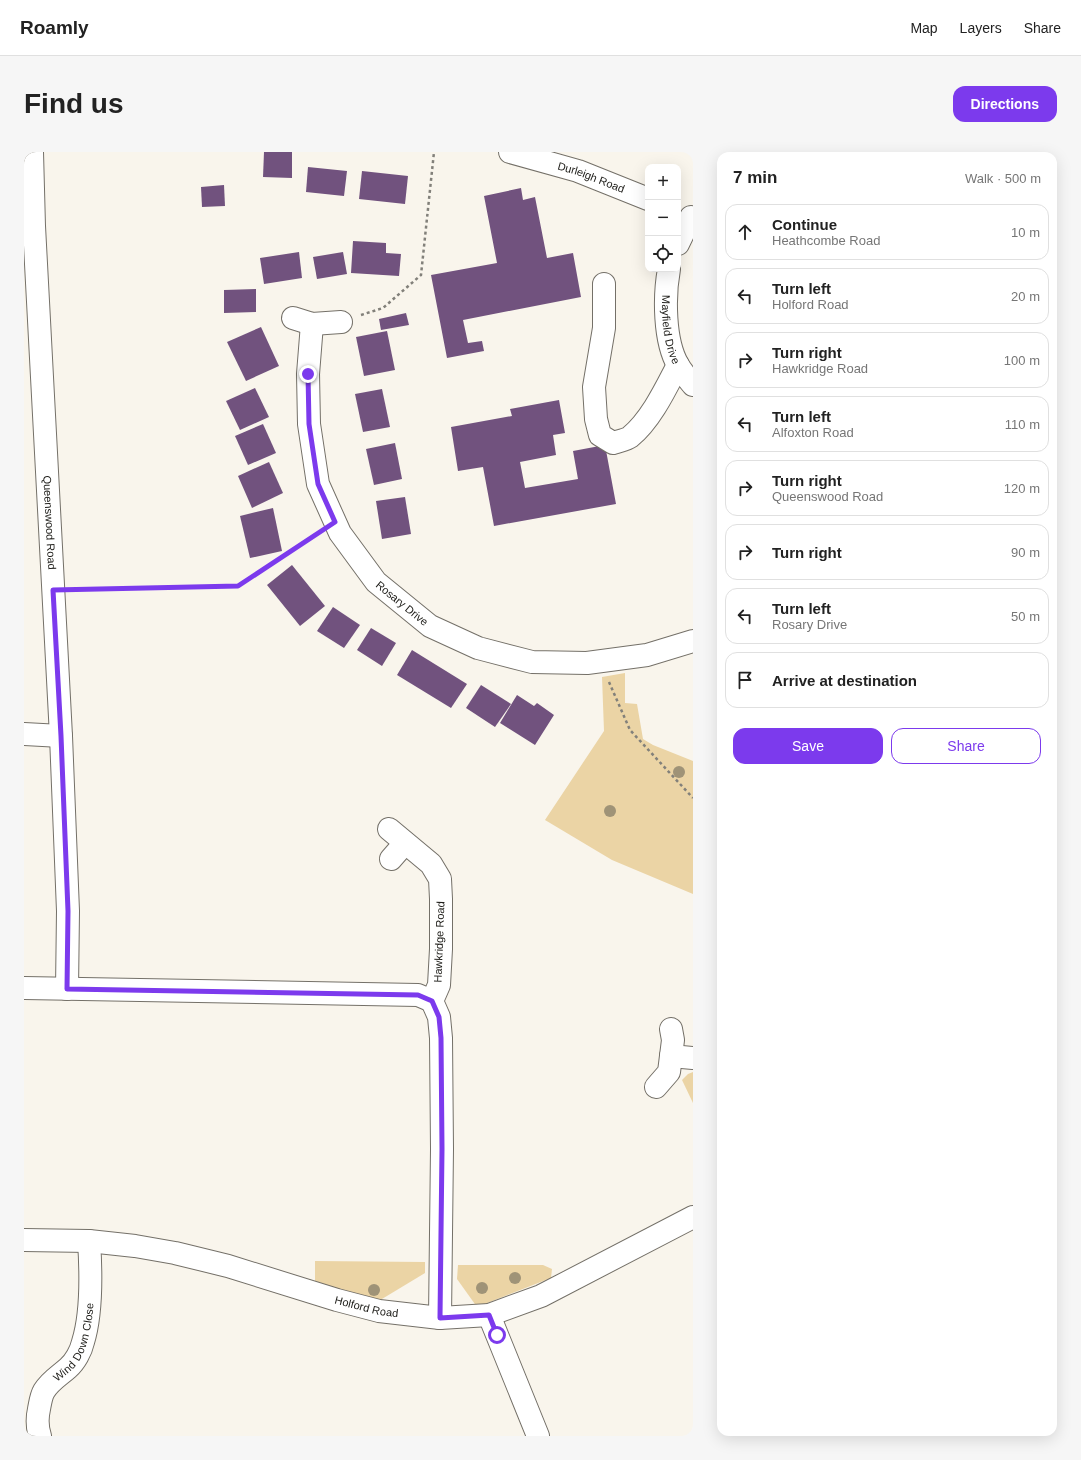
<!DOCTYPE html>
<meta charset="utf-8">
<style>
body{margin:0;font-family:Helvetica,sans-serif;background:#f6f6f6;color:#222}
.controls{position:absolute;right:12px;top:12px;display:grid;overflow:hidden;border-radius:8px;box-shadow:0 4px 16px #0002}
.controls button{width:36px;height:36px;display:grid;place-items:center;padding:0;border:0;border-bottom:1px solid #e0e0e0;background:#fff;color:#222;font:20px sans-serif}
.stop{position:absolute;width:12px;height:12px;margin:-9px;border:3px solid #7c3aed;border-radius:50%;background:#fff}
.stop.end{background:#7c3aed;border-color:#fff;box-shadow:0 1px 4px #0008}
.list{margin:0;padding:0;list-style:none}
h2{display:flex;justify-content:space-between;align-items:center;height:52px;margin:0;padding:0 16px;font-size:17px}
h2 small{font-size:13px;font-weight:400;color:#767676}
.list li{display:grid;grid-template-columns:26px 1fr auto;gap:12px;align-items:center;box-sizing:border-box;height:56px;margin:0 8px 8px;padding:0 8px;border:1px solid #e0e0e0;border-radius:12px}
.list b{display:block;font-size:15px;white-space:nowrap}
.list p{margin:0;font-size:13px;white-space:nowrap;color:#767676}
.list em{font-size:13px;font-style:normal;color:#767676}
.actions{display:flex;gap:8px;padding:12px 16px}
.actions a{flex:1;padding:9px 0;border:1px solid #7c3aed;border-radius:12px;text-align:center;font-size:14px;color:#7c3aed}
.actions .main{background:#7c3aed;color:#fff}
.icon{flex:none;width:22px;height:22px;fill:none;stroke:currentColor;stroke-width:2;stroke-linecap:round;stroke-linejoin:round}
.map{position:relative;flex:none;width:669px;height:1284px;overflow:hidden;border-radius:12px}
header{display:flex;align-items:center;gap:24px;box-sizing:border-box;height:56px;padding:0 20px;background:#fff;border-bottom:1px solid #e0e0e0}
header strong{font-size:19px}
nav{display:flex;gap:22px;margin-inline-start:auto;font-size:14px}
.intro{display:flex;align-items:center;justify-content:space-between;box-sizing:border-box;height:96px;padding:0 24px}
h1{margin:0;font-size:28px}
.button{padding:10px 18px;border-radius:12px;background:#7c3aed;color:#fff;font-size:14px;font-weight:700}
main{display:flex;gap:24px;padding:0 24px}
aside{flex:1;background:#fff;border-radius:12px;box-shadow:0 4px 16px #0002}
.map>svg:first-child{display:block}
.green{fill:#ebd4a5}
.building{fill:#71527e}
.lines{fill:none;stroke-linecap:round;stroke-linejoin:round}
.minor-casing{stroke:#747068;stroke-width:24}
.path{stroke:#82807a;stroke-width:2.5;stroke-dasharray:3 3;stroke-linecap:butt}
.minor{stroke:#fff;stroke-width:22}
.tree{fill:#9f9377}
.route{stroke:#7c3aed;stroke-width:5}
.labels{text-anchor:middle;stroke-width:4;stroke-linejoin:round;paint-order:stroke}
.street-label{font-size:11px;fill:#21201c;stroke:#fff}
</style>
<header>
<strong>Roamly</strong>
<nav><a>Map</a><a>Layers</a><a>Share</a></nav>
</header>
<div class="intro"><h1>Find us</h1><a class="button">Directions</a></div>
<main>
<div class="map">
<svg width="669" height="1284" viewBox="0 0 669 1284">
<rect width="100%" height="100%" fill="#f9f5ec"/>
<!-- green -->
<g class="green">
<path d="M601,521V551L613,552L619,587L629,593L669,609V742L588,708L521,668L580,579L578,525Z"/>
<path d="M669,920V951L658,928L664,922Z"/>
<path d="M291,1109L401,1110V1121L353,1150L291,1129Z"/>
<path d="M434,1113H519L528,1117L527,1126L453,1155L433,1127Z"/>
</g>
<!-- building -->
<g class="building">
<path d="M240,0H268V26L239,25Z"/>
<path d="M284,15L323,19L320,44L282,40Z"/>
<path d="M338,19L384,24L381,52L335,47Z"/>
<path d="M200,33L201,54L178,55L177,35Z"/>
<path d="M497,36L499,48L511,45L523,106L549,101L557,145L439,168L444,191L458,189L460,199L423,206L407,123L473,111L460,44Z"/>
<path d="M329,89L362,91V101L377,102L375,124L327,121Z"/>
<path d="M275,100L278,126L240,132L236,106Z"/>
<path d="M319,100L323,122L293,127L289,105Z"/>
<path d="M232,137V160L200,161V138Z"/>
<path d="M382,161L385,173L357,178L355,167Z"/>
<path d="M237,175L255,214L222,229L203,190Z"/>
<path d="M363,179L371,218L340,224L332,185Z"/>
<path d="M231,236L245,265L216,278L202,249Z"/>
<path d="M358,237L366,275L339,280L331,242Z"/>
<path d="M535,248L541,281L529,283L532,303L496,310L501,336L554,327L549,299L581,293L592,352L470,374L459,315L434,319L427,275L488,264L486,257Z"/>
<path d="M239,272L252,301L224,313L211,284Z"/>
<path d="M371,291L378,327L350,333L342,297Z"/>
<path d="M245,310L259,341L228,356L214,324Z"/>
<path d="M381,345L387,382L358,387L352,349Z"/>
<path d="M249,356L258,399L226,406L216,364Z"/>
<path d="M268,413L301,454L276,474L243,433Z"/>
<path d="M309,455L336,473L320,496L293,479Z"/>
<path d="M347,476L372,491L358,514L333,498Z"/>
<path d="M388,498L443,532L427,556L373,523Z"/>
<path d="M457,533L487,552L471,575L442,556Z"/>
<path d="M493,543L510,554L513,551L530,563L511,593L476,571Z"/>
</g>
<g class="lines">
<defs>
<g id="minor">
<path id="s1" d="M8,0L10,74L37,584L44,759L43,837"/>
<path id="s2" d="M486,0L554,19L624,47"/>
<path d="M654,92L667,65"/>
<path id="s3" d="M645,117C640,144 640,189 654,213C658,220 664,227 669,233"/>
<path d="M580,132V176L570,235L572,267L576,283L589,291C594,289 602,288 606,285C627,268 642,236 654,213"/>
<path d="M269,166L288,172L317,170"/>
<path id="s4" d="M288,172L284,222L285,272L294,332L316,381L352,430L406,474L454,496L508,510L563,511L623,503L669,489"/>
<path d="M0,582L37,584"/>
<path d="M365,677L407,712L416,727L417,747V797L415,833L408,849L415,865L417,886L418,997L416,1166"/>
<path d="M367,707L381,691"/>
<path d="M0,836L394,843L408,849"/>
<path d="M647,904L669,906"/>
<path d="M632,935L645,920L649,888L647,877"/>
<path id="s5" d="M0,1088L65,1089L111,1094L151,1101L204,1114L313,1148L355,1159L416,1166L465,1163L517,1144L669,1065"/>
<path d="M465,1163L514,1284"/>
<path id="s6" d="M16,1284C13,1275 13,1266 15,1257C16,1252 17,1244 20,1239C26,1229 35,1224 44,1216C51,1210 57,1199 59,1190C68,1161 67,1119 65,1089"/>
</g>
</defs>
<!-- minor casing -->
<use href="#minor" class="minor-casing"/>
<!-- path -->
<g class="path">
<path d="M337,163L359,156L397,123L410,0"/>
<path d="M51,438L213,434L292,382"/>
<path d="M585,530L606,578L669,646"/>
</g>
<!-- minor -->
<use href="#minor" class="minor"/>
</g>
<!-- trees -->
<g class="tree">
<circle cx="655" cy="620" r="6"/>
<circle cx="586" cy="659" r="6"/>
<circle cx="491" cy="1126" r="6"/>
<circle cx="458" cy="1136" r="6"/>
<circle cx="350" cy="1138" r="6"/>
</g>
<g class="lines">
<!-- route -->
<path class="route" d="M284,222L285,272L294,332L311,370L214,434L29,438L37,584L44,759L43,837L394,843L408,849L415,865L417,886L418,997L416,1166L465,1163L473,1183"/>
</g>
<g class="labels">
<!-- street labels -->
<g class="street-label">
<text dy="4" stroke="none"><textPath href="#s2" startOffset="85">Durleigh Road</textPath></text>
<text dy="4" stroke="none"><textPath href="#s3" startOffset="61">Mayfield Drive</textPath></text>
<text dy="4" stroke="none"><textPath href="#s1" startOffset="371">Queenswood Road</textPath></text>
<text dy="4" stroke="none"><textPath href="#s4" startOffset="309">Rosary Drive</textPath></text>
<text transform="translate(415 790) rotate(-88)" y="4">Hawkridge Road</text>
<text dy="4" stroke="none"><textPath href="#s5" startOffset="351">Holford Road</textPath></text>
<text dy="4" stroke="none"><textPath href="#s6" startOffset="106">Wind Down Close</textPath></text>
</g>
</g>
</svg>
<div class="controls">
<button>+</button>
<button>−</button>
<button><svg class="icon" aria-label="locate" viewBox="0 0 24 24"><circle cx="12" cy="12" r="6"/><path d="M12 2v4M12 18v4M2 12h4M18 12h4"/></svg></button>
</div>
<div class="stop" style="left:473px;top:1183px"></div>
<div class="stop end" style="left:284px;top:222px"></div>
</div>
<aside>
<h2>7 min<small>Walk · 500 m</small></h2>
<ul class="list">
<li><svg class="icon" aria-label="ahead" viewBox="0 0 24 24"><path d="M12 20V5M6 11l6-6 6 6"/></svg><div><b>Continue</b><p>Heathcombe Road</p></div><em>10 m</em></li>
<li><svg class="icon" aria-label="left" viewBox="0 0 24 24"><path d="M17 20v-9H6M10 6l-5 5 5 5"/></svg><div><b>Turn left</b><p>Holford Road</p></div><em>20 m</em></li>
<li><svg class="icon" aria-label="right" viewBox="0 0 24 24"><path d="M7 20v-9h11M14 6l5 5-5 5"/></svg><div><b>Turn right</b><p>Hawkridge Road</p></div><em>100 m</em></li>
<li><svg class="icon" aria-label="left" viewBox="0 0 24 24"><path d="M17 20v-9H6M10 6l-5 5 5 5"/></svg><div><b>Turn left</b><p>Alfoxton Road</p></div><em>110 m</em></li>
<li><svg class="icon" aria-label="right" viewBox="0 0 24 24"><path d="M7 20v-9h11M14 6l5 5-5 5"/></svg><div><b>Turn right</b><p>Queenswood Road</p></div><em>120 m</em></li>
<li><svg class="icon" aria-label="right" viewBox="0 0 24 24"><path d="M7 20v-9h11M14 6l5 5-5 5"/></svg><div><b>Turn right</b></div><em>90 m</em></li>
<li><svg class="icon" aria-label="left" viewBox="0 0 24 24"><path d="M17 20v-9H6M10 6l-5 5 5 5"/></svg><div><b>Turn left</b><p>Rosary Drive</p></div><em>50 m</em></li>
<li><svg class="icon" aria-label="arrive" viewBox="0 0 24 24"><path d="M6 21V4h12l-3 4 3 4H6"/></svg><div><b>Arrive at destination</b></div></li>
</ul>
<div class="actions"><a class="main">Save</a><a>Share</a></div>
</aside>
</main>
